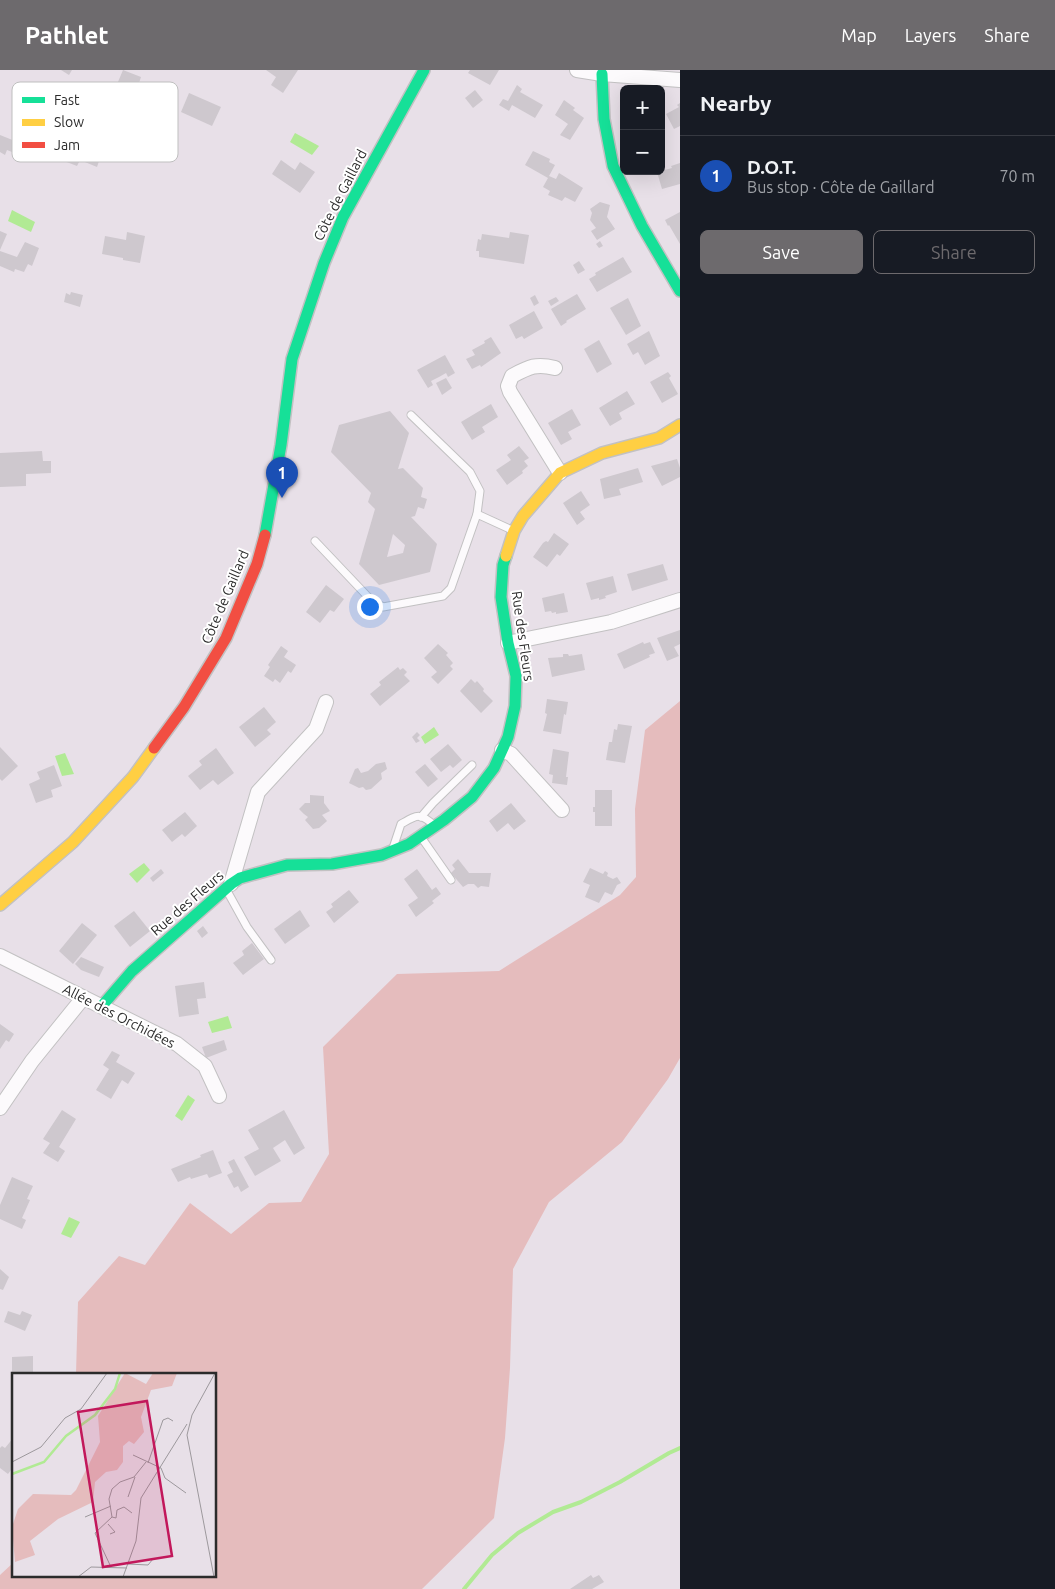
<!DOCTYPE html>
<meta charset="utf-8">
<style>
body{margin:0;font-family:Ubuntu,sans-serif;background:#242831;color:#f1f3f6}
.controls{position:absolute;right:15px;top:15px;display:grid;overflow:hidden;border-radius:8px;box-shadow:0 5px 20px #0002}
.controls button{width:45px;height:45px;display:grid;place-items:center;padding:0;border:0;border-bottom:1px solid #363941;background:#171b24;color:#f1f3f6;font:25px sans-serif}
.you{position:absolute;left:369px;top:536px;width:18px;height:18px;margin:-12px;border:4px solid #fff;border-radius:50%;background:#1a73e8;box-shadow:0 0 0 8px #1a73e833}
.badge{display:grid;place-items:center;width:32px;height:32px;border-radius:50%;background:#6d6a6d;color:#fff;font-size:16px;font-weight:700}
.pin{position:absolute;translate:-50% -41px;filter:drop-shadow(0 1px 2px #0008)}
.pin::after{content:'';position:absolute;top:26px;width:18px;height:15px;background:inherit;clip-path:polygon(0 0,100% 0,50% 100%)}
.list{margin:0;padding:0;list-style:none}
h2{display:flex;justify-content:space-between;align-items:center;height:65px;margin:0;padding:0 20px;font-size:21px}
h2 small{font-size:16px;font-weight:400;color:#9ea1a6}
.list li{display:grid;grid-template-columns:32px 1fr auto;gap:15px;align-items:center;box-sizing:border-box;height:80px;padding:0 20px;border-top:1px solid #363941}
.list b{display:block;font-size:19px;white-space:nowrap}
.list p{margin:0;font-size:16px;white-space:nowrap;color:#9ea1a6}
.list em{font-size:16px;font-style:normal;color:#9ea1a6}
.actions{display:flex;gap:10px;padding:15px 20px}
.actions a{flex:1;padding:11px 0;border:1px solid #6d6a6d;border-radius:8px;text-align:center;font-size:18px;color:#6d6a6d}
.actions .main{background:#6d6a6d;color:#fff}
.map{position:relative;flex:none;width:680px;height:1519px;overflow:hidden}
header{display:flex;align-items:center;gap:30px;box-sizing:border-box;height:70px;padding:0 25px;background:#6d6a6d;color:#fff}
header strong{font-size:24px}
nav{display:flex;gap:28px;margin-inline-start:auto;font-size:18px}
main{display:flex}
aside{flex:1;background:#171b24}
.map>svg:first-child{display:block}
.green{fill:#e5bcbd}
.water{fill:#b1ea94}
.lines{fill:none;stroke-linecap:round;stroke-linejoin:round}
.stream{stroke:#b1ea94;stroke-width:4}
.building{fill:#cec8ce;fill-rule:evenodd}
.lane-casing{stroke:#c2c1c2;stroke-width:9}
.street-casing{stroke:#c2c1c2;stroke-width:16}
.fast-casing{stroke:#c2c1c2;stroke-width:14}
.slow-casing{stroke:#c2c1c2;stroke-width:14}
.jam-casing{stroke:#c2c1c2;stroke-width:14}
.lane{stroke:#fcfafc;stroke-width:7}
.street{stroke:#fcfafc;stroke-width:14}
.fast{stroke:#16e098;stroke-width:11}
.slow{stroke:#ffcf43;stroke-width:11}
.jam{stroke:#f24e42;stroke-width:11}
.labels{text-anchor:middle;stroke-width:4;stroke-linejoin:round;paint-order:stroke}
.street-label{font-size:14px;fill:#2b2b2b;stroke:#fff}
.inset-river{fill:none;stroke:#b1ea94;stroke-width:2.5}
.inset-road{fill:none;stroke:#9c989c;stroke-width:1}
.view{fill:#c2185b;fill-opacity:0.15;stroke:#c2185b;stroke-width:2.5}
.inset-edge{fill:none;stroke:#2b2b2b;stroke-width:2.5}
.key{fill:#fff;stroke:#bfbfbf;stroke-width:1}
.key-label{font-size:14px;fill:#2b2b2b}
</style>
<header>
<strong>Pathlet</strong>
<nav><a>Map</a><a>Layers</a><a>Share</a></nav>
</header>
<main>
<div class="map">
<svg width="680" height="1519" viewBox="0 0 680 1519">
<rect width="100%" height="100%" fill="#e8e0e8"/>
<!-- green -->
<path class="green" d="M680,631V988L668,1009L622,1072L549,1132L513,1199L510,1298L505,1368L494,1448L422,1519H0V1505L14,1492V1505H215V1304H76L78,1232L119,1186L145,1195L190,1133L231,1164L269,1133L301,1132L329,1084L323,977L397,904L499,901L620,825L636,807L635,739L645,660Z"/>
<!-- water -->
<g class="water">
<path d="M295,63L319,76L312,85L290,72Z"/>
<path d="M12,140L35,152L31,162L8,151Z"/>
<path d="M434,657L439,665L425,674L421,667Z"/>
<path d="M65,683L74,704L62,706L55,686Z"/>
<path d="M144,793L150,800L137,813L129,804Z"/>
<path d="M228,946L232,958L212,963L208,952Z"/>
<path d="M188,1025L195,1030L182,1051L175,1046Z"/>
<path d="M69,1147L80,1152L71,1168L61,1164Z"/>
</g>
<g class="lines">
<!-- stream -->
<path class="stream" d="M464,1519L492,1485L518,1463L553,1442L581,1432L620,1412L669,1383L680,1378"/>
</g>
<!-- building -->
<g class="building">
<path d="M61,0H72L69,5Z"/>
<path d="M123,0L141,7L139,13L155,20L148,37L136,31L137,29L115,19Z"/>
<path d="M266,0H298L283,23L271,15L276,7Z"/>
<path d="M470,0H499L490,15L468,3Z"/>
<path d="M517,15L522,19L520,22L543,35L535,48L512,35L509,41L499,35L503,29L508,31Z"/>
<path d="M475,20L483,30L473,38L465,28Z"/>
<path d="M189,23L221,37L212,56L181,42Z"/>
<path d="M564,30L575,38L573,40L584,48L570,70L560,65L568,54L555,45Z"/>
<path d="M680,33V56L674,59L666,44L679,37L677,35Z"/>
<path d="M18,62L30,67L22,86L7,80L5,85L0,82V65L15,71Z"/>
<path d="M84,75L102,82L97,97L80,90L77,96L64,91L69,76L82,81Z"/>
<path d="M533,81L550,89L549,92L555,95L549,106L556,109L559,103L583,118L575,132L565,127L562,131L548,125L550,121L543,117L548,108L525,95Z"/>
<path d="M281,90L295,100L300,92L315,102L300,123L272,104Z"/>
<path d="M680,93V114L662,119L657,102L672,98L671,96Z"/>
<path d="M600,132L610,135L607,147L615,159L597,170L591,161L596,158L590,150L592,143L590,139Z"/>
<path d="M680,142V174L669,155L668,156L665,150Z"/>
<path d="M0,161L7,164L0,180Z"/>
<path d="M127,162L145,166L140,193L123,190V188L102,184L105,166L126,170Z"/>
<path d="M510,162L529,165L524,194L479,187V181H476L478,169L481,170L482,164L509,168Z"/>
<path d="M600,171L603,176L599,178L596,174Z"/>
<path d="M25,172L39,178L32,196L28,194L24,202L15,199L14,202L0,196V181L17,187Z"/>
<path d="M623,187L632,202L597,222L589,209L596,205L595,203Z"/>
<path d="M579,191L585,200L578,204L573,195Z"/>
<path d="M71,222L83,225L80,237L64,232L66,223L70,225Z"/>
<path d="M577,224L586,239L566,251L567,252L561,256L551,239Z"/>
<path d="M535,225L539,233L534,236L530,228Z"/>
<path d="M556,227L559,231L551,236L548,231Z"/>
<path d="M628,228L641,256L626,265L610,238Z"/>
<path d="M534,241L543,258L524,269L522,266L516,269L509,255Z"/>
<path d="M649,261L660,286L645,295L638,282L633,285L627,274Z"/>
<path d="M491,267L501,283L481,297L480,295L472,299L466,289L475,285L472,280L485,273L484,271Z"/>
<path d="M599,270L612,294L597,303L584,279Z"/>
<path d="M445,285L455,303L448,307L446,303L439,307L431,311L433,315L428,318L417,300Z"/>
<path d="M668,302L671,306L669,308L678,324L662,333L650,312Z"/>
<path d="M446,308L452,318L442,325L436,313Z"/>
<path d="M627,321L635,334L619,343L622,349L610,356L599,338Z"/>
<path d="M491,334L498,347L482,357L485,362L472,370L461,352Z"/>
<path d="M572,339L581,355L568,362L572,369L561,375L548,353Z"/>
<path d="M390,341L409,363L398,399L403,398L423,418L421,427L427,429L424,439L418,437L415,446L411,447L437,474L430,502L379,515L359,494L375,439L368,432L371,423L331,382L339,355ZM393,464L405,475L403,483L387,487Z"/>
<path d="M519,376L529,388L524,391L528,396L522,401L523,403L507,415L496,400L511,390L507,385Z"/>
<path d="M42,381L43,391H51V403L26,404V416L0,417V383Z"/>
<path d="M677,389L680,398V407L662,416L651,396Z"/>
<path d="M638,398L643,412L619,419L621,425L604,429L600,409Z"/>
<path d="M581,421L590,435L580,442L585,449L577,455L563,433Z"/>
<path d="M554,463L569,474L560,486L557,484L547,497L533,487L543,473L546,471L548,472Z"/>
<path d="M663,494L668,510L632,521L627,504Z"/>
<path d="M613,506L617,522L605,526L606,528L599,530V528L591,530L586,513Z"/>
<path d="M326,515L344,529L334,542L330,540L320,553L306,542Z"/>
<path d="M564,523L568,542L556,544V542L552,543L551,541L545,542L542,528Z"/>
<path d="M680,560V574L674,577L679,586L667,591L657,568Z"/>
<path d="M643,572L644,574L650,572L655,583L649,585L650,587L624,599L617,584Z"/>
<path d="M438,574L448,583L446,585L453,593L450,596L453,599L438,614L431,607L437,602L424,588Z"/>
<path d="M281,576L288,581L284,587L296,595L291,603L288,601L280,613L275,609L273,612L264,606L270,597L268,595Z"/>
<path d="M563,584H568L569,586L582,584L585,600L552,607L548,588L563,587Z"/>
<path d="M398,597L400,600L403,598L407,602L404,605L410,611L380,636L370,624L381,615L379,612Z"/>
<path d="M471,609L475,613L477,611L484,619L483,621L493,631L481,643L460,621Z"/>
<path d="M547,629L568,632L566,645L564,644L561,664L543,661L547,644L545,643Z"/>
<path d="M264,637L276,652L267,660L271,664L255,677L239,657Z"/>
<path d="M618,654L632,656L625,693L606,690L609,672H612L614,659L617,660Z"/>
<path d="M417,662L420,665L417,668L420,671L416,673L412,667Z"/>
<path d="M448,674L462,690L453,698L450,695L441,702L430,689Z"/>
<path d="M0,677L18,696L2,711L0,709Z"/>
<path d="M216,678L234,703L218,715L213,710L200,720L188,706L202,695L199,691Z"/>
<path d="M553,679L569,682L566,707H568L567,715L552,713L553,705L549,704Z"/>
<path d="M385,692L387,699L381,703L382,709L371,719L366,720L363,717L359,718L349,713L355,699L358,698L361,703L368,701L376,694Z"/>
<path d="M425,694L438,709L428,717L415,702Z"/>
<path d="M54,695L62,716L51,720L53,727L36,733L29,714L40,709L37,702Z"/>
<path d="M595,720H612V756H595V742H593V737H595Z"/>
<path d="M310,725L324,726V733L330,741L322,745L327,751L319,758L313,759L305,750L308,747L304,744L299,739L305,733H310Z"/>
<path d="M511,733L526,751L514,760L508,753L497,762L489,751Z"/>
<path d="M185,742L197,756L185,767L182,764L172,772L162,760Z"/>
<path d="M458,789L469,803H491L489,817L481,816L478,818L474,814H468L463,817L451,803L455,799L452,795Z"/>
<path d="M590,798L603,804L605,801L608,803L607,806L613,809L617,807L621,813L617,815L612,825L605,822L599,833L585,827L590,815L583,812Z"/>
<path d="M161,799L164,803L153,812L150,808Z"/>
<path d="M417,799L432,820L436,817L441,824L432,831L434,833L416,847L408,835L418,828L404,809Z"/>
<path d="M349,820L359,832L334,853L326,842L333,837L331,834Z"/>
<path d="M300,840L310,856L285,874L274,859Z"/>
<path d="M134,841L150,861L130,877L114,856Z"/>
<path d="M82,853L97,865L73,894L59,881Z"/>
<path d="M203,856L208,863L202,868L197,861Z"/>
<path d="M252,873L264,889L243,905L233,893L244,885L242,881Z"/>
<path d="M81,887L104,897L99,907L81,900L75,894Z"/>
<path d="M204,912L206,928L197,929L199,944L179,947L175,916Z"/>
<path d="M0,954L14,964L9,972L6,970L0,979Z"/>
<path d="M224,970L227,980L206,988L202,977Z"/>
<path d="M112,981L120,985L116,992L135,1003L128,1014L122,1010L111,1029L96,1020L109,999L103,995Z"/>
<path d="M62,1040L76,1049L59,1077L65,1081L58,1092L43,1083L50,1073L43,1069Z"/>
<path d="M284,1040L305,1078L294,1085L285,1070L273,1078L281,1091L255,1106L244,1087L259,1079L248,1060Z"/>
<path d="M213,1080L222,1103L209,1108L207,1104L191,1109L190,1107L178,1112L171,1099L201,1087L200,1085Z"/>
<path d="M234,1089L249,1117L241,1122L238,1116L234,1118L227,1105L233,1102L228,1092Z"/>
<path d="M12,1107L33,1116L27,1129L30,1130L22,1148L26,1150L22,1159L0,1149V1135Z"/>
<path d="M0,1199L9,1207L3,1220L0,1219Z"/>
<path d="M8,1241L20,1245L22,1241L32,1245L25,1261L4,1252Z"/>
<path d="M33,1286V1304H12V1287Z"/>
<path d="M14,1367V1396L8,1404L0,1398V1378L2,1376L5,1378Z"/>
<path d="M591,1505L593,1508L599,1505L604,1512L592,1519H570Z"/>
</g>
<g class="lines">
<defs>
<g id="lane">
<path d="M411,345L470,402L480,421L477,444"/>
<path d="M315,471L371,530L383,537L443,526L451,518L477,444L514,461"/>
<path d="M421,747L433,733L472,695"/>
<path d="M421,767L451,810"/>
<path d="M393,778L401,754C417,745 420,742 435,756"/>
<path d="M226,819L247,857L271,890"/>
</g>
<g id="street">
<path d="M577,0L602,4L680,10"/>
<path d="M555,298C536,293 529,297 512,306L508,316L510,322L560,403"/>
<path d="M508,573L611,552L680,530"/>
<path d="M502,680L511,684L562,740"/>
<path d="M231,814L258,722L316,659L326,632"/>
<path d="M0,886L177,974L205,996L219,1026"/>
<path d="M0,1038L32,991L83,928"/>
</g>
<g id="fast">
<path d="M602,4L604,49L613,96L642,156L680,221"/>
<path d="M265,465L281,375L292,289L324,193L343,147L424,0"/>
<path d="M101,937L132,901L231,814L240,808L287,795L332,794L382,785L409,774L444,750L472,727L494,698L508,667L515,636L516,606L508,573L501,527L503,495L506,486"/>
</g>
<g id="slow">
<path d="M506,486L514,461L523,446L560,403L602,383L659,368L680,355"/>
<path d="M0,835L73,772L133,707L154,678"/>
</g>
<path id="jam" d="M154,678L184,637L226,568L257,494L265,465"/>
</defs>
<!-- lane casing -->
<use href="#lane" class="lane-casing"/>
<!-- street casing -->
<use href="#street" class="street-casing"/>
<!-- fast casing -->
<use href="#fast" class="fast-casing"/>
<!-- slow casing -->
<use href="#slow" class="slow-casing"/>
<!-- jam casing -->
<use href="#jam" class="jam-casing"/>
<!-- lane -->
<use href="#lane" class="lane"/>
<!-- street -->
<use href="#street" class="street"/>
<!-- fast -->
<use href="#fast" class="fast"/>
<!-- slow -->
<use href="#slow" class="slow"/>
<!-- jam -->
<use href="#jam" class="jam"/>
</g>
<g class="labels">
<!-- street labels -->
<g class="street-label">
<text transform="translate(340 125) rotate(-63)" y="5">Côte de Gaillard</text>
<text transform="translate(225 527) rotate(-67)" y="5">Côte de Gaillard</text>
<text transform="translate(523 566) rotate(82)" y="5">Rue des Fleurs</text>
<text transform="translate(187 833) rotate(-41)" y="5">Rue des Fleurs</text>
<text transform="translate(119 946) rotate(27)" y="5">Allée des Orchidées</text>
</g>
</g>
<!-- overview -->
<g transform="translate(12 1303)">
<rect width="204" height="204" fill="#e8e0e8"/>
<path d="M113,0L134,11L141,0H165L160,13L139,17L129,44L132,59L122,71L117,68L111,73V89L105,97L94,99L83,109L81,129L46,146L18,168L23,182L3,189L0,154L6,136L21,121L59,122L64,117L88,69L86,43Z" fill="#e5bcbd"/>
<path class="inset-river" d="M0,101L32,89L54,63L83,42L103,16L108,0"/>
<path class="inset-road" d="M121,82L149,95M0,89L29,74L53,45L69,36L95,0M136,90L151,47L156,45L161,48M149,95L153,105L174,120M116,124L123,104M73,144L99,133M100,144L104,145L105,137L112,134L120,140M96,151L103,159L98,161M116,191L136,192L141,186M98,192L83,160L100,144L97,126L100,116L108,109L122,104L134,89M66,204L79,194L115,195M111,204L124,168L129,125L175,51M202,204L175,62L180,42L203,0"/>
<path class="view" d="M135,28L160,183L91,194L66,39Z"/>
<rect width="204" height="204" class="inset-edge"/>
</g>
<!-- legend -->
<rect x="12" y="12" width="166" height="80" rx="8" class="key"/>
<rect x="22" y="27" width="23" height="6" fill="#16e098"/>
<rect x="22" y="49" width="23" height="7" fill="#ffcf43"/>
<rect x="22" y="72" width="23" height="6" fill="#f24e42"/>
<g class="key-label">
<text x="54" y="35">Fast</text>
<text x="54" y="57">Slow</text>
<text x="54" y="80">Jam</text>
</g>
</svg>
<div class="controls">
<button>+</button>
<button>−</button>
</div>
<div class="you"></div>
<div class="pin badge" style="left:282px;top:428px;background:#1a4fb4">1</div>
</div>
<aside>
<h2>Nearby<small></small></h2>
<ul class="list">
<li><span class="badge" style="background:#1a4fb4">1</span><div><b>D.O.T.</b><p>Bus stop · Côte de Gaillard</p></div><em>70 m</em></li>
</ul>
<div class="actions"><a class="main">Save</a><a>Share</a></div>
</aside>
</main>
